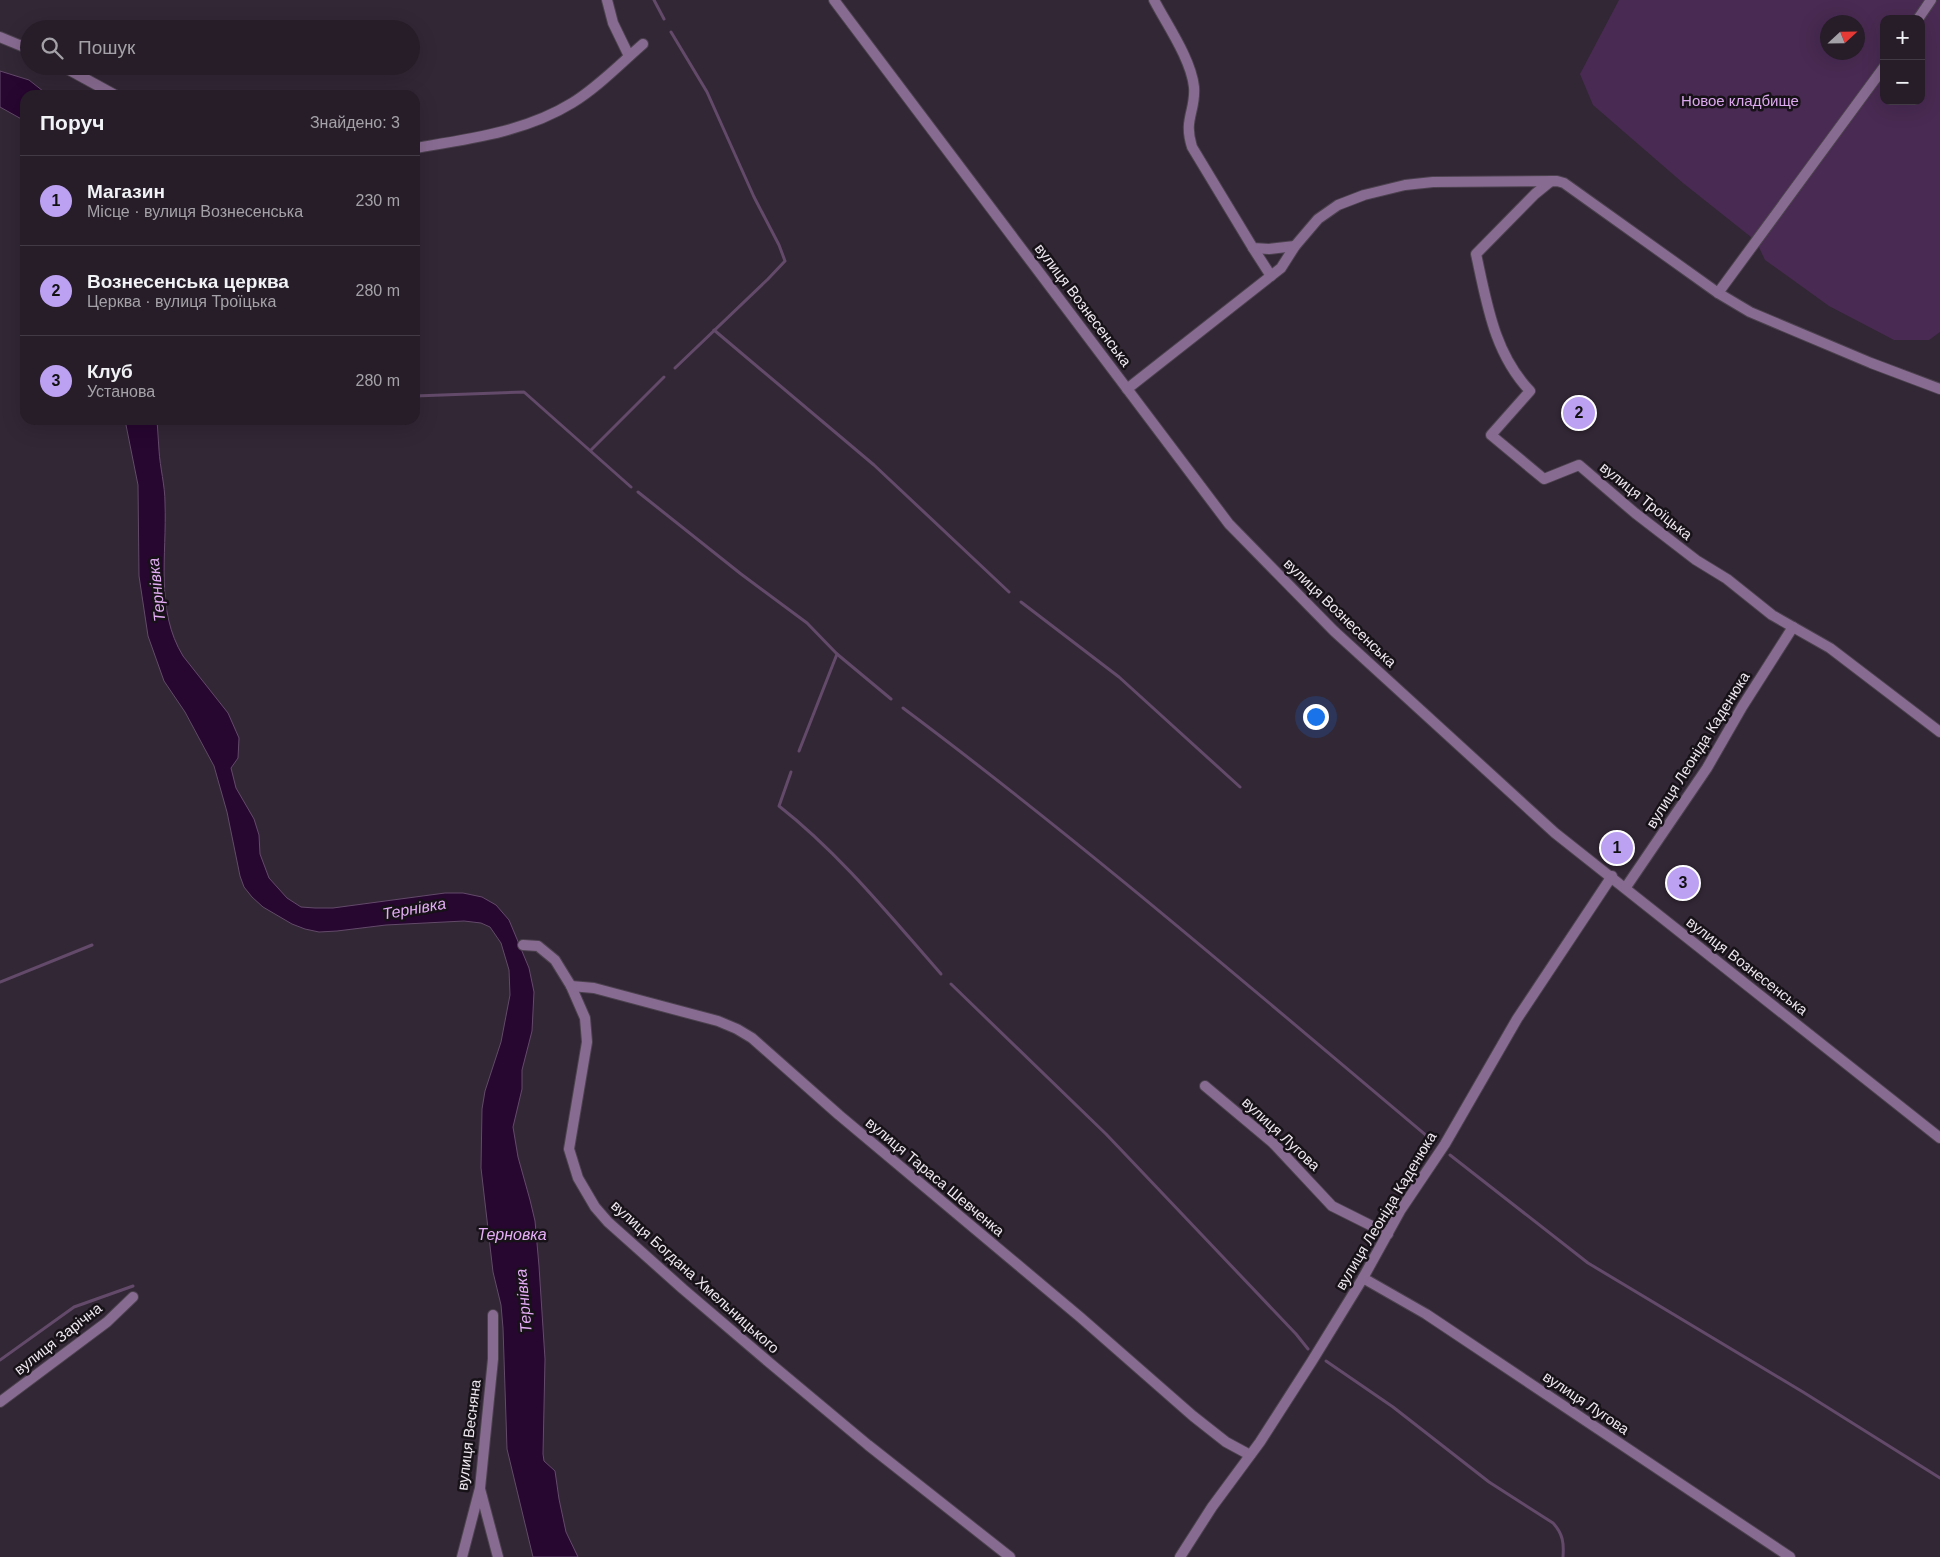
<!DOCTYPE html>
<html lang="uk">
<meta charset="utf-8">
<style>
body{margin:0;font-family:Helvetica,sans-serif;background:#2e2630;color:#f1f3f6}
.controls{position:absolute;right:15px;top:15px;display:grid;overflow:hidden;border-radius:10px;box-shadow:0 5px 20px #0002}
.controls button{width:45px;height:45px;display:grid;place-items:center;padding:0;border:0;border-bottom:1px solid #423b45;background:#261d28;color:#f1f3f6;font:25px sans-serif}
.compass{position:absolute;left:1820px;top:15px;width:45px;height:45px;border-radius:50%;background:#261d28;box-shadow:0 5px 20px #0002;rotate:68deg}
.you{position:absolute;left:1315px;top:716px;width:18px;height:18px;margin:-12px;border:4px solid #fff;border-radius:50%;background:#1a73e8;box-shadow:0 0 0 8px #1a73e833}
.badge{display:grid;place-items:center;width:32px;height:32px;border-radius:50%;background:#bca0f2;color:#111;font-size:16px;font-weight:700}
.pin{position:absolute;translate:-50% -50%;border:2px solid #fff;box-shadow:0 1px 5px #0006}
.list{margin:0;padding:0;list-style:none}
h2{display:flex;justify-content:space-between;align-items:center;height:65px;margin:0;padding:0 20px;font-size:21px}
h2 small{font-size:16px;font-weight:400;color:#a4a2a8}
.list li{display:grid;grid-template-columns:32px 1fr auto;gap:15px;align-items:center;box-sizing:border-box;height:90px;padding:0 20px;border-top:1px solid #423b45}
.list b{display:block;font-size:19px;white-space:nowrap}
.list p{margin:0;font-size:16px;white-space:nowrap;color:#a4a2a8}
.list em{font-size:16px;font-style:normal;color:#a4a2a8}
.icon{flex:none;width:28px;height:28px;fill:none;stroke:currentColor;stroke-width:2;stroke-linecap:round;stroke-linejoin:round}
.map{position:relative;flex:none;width:1940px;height:1557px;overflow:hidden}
.search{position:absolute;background:#261d28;box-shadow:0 5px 20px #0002;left:20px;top:20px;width:400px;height:55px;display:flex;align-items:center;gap:12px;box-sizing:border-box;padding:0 18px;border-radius:28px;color:#a4a2a8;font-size:19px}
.panel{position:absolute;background:#261d28;box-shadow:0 5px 20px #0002;left:20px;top:90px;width:400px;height:335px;border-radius:15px}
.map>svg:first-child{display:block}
.green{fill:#492a52;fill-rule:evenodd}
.water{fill:#270630;stroke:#634a6a}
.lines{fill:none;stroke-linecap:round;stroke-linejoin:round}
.stream{stroke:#634a6a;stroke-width:3}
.minor-casing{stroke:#4c424f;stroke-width:12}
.minor{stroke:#886b91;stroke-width:10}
.labels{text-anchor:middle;stroke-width:5;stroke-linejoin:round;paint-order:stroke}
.park-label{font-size:15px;fill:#dda7ef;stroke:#171218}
.street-label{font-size:15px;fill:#eee7f0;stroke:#171218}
.water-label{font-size:16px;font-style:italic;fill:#e4adf5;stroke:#171218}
</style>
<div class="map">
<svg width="1940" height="1557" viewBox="0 0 1940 1557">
<rect width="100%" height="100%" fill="#322735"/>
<!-- green -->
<path class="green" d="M1619,0H1940V332L1929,340H1894L1829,306L1765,260L1756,241L1683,183L1593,105L1580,74ZM1884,19H1921V101H1884ZM1828,22H1858V52H1828Z"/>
<!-- water -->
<g class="water">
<path d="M0,71L29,80L48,95H25V121L0,107Z"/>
<path d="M125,420H157C158,430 158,440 159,450C160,468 165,485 165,503C167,555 155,610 183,656L228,713L239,738L238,758L231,768L236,788L254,819L259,835L260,854L269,878L287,898L301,907L315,908H333L445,893H463L482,897L496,905L509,920L529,968L534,992L532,1031L522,1070V1089L513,1127L518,1157L530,1200L535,1221L539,1266L545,1359L543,1454L544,1461L555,1471L559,1499L566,1532L578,1557H533L507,1449L503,1328L501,1305L493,1272L481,1168L482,1109L485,1091L501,1042L510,995L509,970L501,943L490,927L481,923L464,921L386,925L337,931L319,932L305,929L292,924L263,907L252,897L244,887L240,876L227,812L214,766L185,712L164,681L148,636L139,576L138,485Z"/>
</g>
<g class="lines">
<!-- stream -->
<g class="stream">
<path d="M654,0L664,19"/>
<path d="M671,32L707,92L754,197L779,245L785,261L768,279L675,368"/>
<path d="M714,330L874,465L1009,592"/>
<path d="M415,396L524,392L631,487"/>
<path d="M591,450L664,377"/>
<path d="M638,492L741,574L807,623L837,654L891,699"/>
<path d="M1021,602L1119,677L1240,787"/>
<path d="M903,708C1086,845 1259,995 1434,1142"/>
<path d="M799,751L837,654"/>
<path d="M791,772L779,806C840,854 890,916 941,974"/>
<path d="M0,982L92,945"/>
<path d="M951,984L1106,1134L1296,1334L1308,1349"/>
<path d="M1450,1155L1588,1263L1803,1392L1940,1478"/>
<path d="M0,1360L74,1307L133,1286"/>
<path d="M1326,1361L1393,1407L1489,1482L1553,1523C1563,1534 1564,1543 1563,1557"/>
</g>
<defs>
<g id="minor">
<path d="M607,0L613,23L629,56"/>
<path d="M834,0L1229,524L1334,631L1555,833L1940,1138"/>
<path d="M1154,0C1167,25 1191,59 1194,87C1196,111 1183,119 1192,147L1253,248L1269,249L1295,246"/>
<path d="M1918,19L1931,0"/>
<path d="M0,37L29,49"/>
<path d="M62,66L115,95"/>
<path d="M415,148C469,139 525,132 572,103C598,87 620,64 643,44"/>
<path d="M1551,181L1535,194L1476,254C1487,304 1494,353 1530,391L1491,435L1544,479L1579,465L1635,513L1696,560L1727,579L1772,615L1830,648L1940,732"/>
<path d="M1253,248L1271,276"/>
<path d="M1718,293L1884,67"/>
<path d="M1127,389L1281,268L1295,246L1318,219L1338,205L1364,195L1405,185L1433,182L1557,181L1564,183L1718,293L1750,312L1871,363L1940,389"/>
<path d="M1626,887L1707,768L1742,707L1793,627"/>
<path d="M523,945L538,946L555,960L571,986L585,1018L587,1042L569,1149L578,1178L595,1207L608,1222L683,1289L771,1364L868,1445L1010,1557"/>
<path d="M571,986L594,988L718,1021L737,1029L752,1038L839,1115L1080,1317L1193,1416L1226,1442L1250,1455"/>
<path d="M1205,1086L1273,1143L1332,1206L1388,1234"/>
<path d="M1363,1278L1426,1314L1790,1557"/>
<path d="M0,1402L107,1322L133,1297"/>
<path d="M480,1489L498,1557"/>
<path d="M462,1557L480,1488L493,1359V1315"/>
<path d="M1180,1557L1212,1507L1260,1442L1312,1361L1363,1278L1400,1211L1445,1144L1517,1019L1612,876"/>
</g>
</defs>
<!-- minor casing -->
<use href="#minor" class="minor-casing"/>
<!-- minor -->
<use href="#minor" class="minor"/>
</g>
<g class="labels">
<!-- park labels -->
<g class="park-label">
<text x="1740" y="106">Новое кладбище</text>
</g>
<!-- street labels -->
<g class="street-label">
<text transform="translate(1083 305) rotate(53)" y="5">вулиця Вознесенська</text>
<text transform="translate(1646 501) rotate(39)" y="5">вулиця Троїцька</text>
<text transform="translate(1340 613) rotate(44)" y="5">вулиця Вознесенська</text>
<text transform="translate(1698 750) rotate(-58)" y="5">вулиця Леоніда Каденюка</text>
<text transform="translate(1747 966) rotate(38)" y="5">вулиця Вознесенська</text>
<text transform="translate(1281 1134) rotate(43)" y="5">вулиця Лугова</text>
<text transform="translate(935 1177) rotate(40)" y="5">вулиця Тараса Шевченка</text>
<text transform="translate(1386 1211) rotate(-59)" y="5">вулиця Леоніда Каденюка</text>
<text transform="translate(695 1277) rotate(42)" y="5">вулиця Богдана Хмельницького</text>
<text transform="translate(58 1339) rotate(-38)" y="5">вулиця Зарічна</text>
<text transform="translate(1586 1403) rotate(34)" y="5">вулиця Лугова</text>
<text transform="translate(469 1435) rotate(-83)" y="5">вулиця Весняна</text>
</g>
<!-- water labels -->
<g class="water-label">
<text transform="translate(156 590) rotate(-96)" y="6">Тернівка</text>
<text transform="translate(414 908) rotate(-10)" y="6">Тернівка</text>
<text x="512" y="1240">Терновка</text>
<text transform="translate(523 1301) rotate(-95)" y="6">Тернівка</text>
</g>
</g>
</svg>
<div class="controls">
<button>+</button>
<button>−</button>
</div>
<svg class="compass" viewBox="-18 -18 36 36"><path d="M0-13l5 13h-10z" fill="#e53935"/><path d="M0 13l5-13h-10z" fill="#a4a2a8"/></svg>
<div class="you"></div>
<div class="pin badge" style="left:1617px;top:848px">1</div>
<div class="pin badge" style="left:1579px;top:413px">2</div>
<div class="pin badge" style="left:1683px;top:883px">3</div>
<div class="search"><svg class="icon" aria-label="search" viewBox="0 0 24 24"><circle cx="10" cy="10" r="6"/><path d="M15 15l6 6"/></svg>Пошук</div>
<section class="panel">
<h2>Поруч<small>Знайдено: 3</small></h2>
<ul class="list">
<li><span class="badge">1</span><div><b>Магазин</b><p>Місце · вулиця Вознесенська</p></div><em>230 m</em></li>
<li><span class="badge">2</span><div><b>Вознесенська церква</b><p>Церква · вулиця Троїцька</p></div><em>280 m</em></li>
<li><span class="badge">3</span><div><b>Клуб</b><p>Установа</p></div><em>280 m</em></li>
</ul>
</section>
</div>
